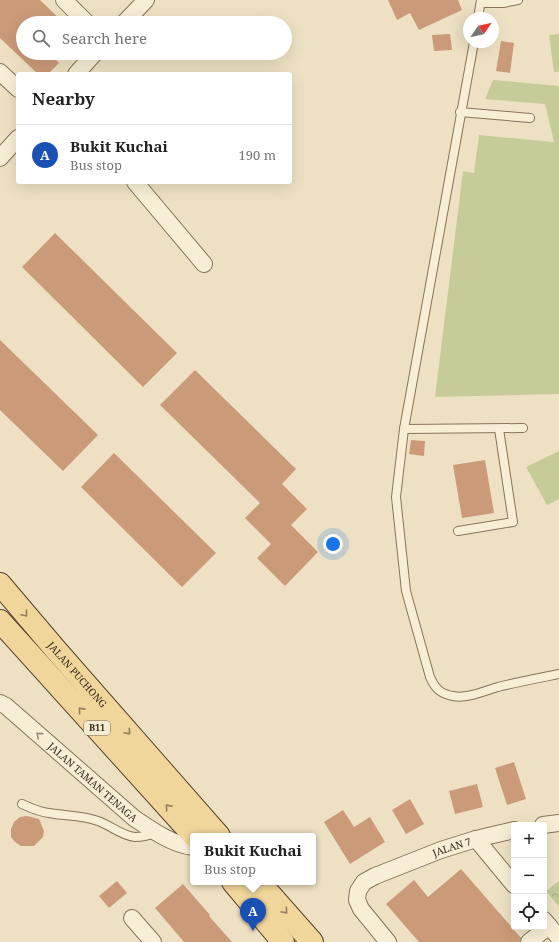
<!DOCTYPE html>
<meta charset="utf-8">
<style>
body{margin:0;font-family:"Noto Serif",serif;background:#f2f2f2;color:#222}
.controls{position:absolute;right:12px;bottom:12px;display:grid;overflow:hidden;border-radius:4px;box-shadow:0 4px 16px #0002}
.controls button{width:36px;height:36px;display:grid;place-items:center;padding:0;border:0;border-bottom:1px solid #e0e0e0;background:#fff;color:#222;font:20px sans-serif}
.compass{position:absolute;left:463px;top:12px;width:36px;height:36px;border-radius:50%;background:#fff;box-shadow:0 4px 16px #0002;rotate:56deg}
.you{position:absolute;left:333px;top:544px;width:14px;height:14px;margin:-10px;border:3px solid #fff;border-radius:50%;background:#1a73e8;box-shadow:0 0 0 6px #1a73e833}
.badge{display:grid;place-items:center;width:26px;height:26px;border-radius:50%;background:#962b2c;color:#fff;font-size:13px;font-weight:700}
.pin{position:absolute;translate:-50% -33px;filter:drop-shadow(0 1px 2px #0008)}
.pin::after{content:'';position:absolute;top:21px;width:14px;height:12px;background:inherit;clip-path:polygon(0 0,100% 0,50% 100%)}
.popup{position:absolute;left:190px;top:833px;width:126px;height:52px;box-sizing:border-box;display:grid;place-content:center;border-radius:4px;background:#fff;filter:drop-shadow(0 1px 3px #0005);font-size:13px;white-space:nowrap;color:#767676}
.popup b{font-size:15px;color:#222}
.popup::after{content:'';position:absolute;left:50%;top:100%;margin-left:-8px;border:8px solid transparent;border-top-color:#fff}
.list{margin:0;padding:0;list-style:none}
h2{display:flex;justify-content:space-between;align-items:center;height:52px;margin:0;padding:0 16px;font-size:17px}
h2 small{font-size:13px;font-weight:400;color:#767676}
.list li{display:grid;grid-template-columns:26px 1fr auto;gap:12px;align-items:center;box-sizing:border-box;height:60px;padding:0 16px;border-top:1px solid #e0e0e0}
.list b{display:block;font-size:15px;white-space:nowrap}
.list p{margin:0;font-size:13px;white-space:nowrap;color:#767676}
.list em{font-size:13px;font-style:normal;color:#767676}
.icon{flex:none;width:22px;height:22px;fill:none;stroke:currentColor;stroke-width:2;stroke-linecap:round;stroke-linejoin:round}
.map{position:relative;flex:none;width:559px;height:942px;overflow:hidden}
.search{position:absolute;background:#fff;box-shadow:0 4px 16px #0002;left:16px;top:16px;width:276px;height:44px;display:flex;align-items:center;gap:10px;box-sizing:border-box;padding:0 14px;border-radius:22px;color:#767676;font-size:15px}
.panel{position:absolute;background:#fff;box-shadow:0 4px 16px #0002;left:16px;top:72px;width:276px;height:112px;border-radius:4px}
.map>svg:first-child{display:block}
.grass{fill:#c6cc97}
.park{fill:url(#park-crowns)}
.building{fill:#cb9b79}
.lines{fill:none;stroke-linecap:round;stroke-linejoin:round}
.lane-casing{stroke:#88725a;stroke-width:10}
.street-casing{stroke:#88725a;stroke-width:18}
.primary-casing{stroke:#56402e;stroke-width:24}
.lane{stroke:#f8eed6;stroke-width:8}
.street{stroke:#f8eed6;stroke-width:16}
.primary{stroke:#f1d69b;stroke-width:22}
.oneway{stroke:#94805c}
.oneway2{stroke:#988c7a}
.labels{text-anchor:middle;stroke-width:4;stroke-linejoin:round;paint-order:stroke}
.shield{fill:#f5ebd3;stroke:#716454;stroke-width:1}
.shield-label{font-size:9px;font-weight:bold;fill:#382a1e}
.street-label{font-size:10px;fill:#382a1e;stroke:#f5ebd3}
</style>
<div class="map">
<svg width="559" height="942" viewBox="0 0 559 942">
<defs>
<pattern id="park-crowns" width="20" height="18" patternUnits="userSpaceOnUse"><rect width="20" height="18" fill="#c6cc97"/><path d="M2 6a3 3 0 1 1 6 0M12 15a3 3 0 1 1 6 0" fill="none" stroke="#abaf82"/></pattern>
</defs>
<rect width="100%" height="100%" fill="#eee1c3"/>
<!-- grass -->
<g class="grass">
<path d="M559,34V72H554L549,35Z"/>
<path d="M493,80L559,86V394L435,397L463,171L474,173L479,135L554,142L545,104L485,99Z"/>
<path d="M559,451V499L547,505L526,467Z"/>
</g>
<!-- park -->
<path class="park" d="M559,881V907L546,891Z"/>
<!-- building -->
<g class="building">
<path d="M0,0H40L64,23H23V53H63L56,60L59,63L48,74H38L0,38Z"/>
<path d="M388,0H458L462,10L419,30L410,13L397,20Z"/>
<path d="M450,34L452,50L434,51L432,35Z"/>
<path d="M501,41L514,43L510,73L496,71Z"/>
<path d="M55,233L177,353L143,387L22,267Z"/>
<path d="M0,340L98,435L63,471L0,410Z"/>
<path d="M195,370L296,469L282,484L307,509L291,525L318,552L285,586L257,558L271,544L245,518L260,503L160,405Z"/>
<path d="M411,440L425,441L424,456L409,454Z"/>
<path d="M114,453L216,553L182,587L81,487Z"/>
<path d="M485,460L494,513L462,518L453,465Z"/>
<path d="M514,762L526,799L507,805L495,768Z"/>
<path d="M477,784L483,807L455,814L449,791Z"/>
<path d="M410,799L424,824L406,834L392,810Z"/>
<path d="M343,810L354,827L370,817L385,842L350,864L324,822Z"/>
<path d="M27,816L39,819L44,831L43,837L34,846H21L15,842L11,837V829L14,822L20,817Z"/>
<path d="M461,869L521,938L520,942H419L386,904L414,880L428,897Z"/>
<path d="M117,881L127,893L109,908L99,896Z"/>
<path d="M183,884L210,915L209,916L232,942H184L155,908Z"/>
</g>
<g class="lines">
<defs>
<g id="lane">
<path d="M481,3H503L518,0"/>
<path d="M478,18L481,0"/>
<path d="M474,42L404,429L396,497L406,591L430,677C435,688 440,694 453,696C467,699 484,691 498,687C518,682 539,678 559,674"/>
<path d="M460,112L530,118"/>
<path d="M404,429L523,428"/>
<path d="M458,531L513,522L499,429"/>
<path d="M22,804C31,808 39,812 49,813C65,816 82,815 98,821C110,825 122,836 135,837C142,837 150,835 156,833"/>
</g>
<g id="street">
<path d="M64,0L87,23"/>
<path d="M124,23L146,0"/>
<path d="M0,72L18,89"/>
<path d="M76,74L95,53"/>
<path d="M0,158L18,138"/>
<path d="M135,182L204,264"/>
<path id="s1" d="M0,703L6,706L134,818C152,830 171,844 193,847"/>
<path d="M543,825L559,823"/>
<path d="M476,839L514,885"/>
<path d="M132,918L153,942"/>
<path d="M544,920L559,938"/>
<path id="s2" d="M388,942L361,909L357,900L358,891L364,882L375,876L441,850L476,839L514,830"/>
<path d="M529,942L549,926"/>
</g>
<g id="primary">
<path id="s3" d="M0,584L56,650L219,836"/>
<path d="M0,621L194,836"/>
<path d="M233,882L283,942"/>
<path d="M259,882L312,942"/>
</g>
</defs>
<!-- lane casing -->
<use href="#lane" class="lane-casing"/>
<!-- street casing -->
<use href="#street" class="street-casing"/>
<!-- primary casing -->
<use href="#primary" class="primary-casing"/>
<!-- lane -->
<use href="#lane" class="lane"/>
<!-- street -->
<use href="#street" class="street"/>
<!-- primary -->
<use href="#primary" class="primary"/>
</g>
<!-- one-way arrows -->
<defs><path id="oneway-chevron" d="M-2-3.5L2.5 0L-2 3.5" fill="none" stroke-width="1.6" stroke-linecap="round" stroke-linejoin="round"/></defs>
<g class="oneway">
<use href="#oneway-chevron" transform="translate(25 614) rotate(50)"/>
<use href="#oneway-chevron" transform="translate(81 710) rotate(-132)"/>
<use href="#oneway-chevron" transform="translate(128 732) rotate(49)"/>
<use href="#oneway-chevron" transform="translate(168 807) rotate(-132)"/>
<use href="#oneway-chevron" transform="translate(285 911) rotate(49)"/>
</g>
<use class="oneway2" href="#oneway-chevron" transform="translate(39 735) rotate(-139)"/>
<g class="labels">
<!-- shield labels -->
<rect class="shield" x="84" y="721" width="26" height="14" rx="3"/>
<g class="shield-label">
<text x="97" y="731">B11</text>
</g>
<!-- street labels -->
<g class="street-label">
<text dy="4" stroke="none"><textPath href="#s3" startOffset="119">JALAN PUCHONG</textPath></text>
<text dy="4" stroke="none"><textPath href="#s1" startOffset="122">JALAN TAMAN TENAGA</textPath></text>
<text dy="4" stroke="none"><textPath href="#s2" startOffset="167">JALAN 7</textPath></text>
</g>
</g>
</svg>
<div class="controls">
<button>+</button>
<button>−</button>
<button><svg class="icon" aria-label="locate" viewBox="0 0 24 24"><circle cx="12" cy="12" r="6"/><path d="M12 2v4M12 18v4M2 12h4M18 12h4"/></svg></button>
</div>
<svg class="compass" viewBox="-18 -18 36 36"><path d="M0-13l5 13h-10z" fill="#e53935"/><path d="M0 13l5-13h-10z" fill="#767676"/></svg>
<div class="you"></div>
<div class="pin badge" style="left:253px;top:931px;background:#1a4fb4">A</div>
<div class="popup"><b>Bukit Kuchai</b>Bus stop</div>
<div class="search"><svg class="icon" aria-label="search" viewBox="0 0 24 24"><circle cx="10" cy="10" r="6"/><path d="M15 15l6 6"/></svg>Search here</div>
<section class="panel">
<h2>Nearby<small></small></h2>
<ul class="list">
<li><span class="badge" style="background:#1a4fb4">A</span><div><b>Bukit Kuchai</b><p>Bus stop</p></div><em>190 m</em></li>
</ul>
</section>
</div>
